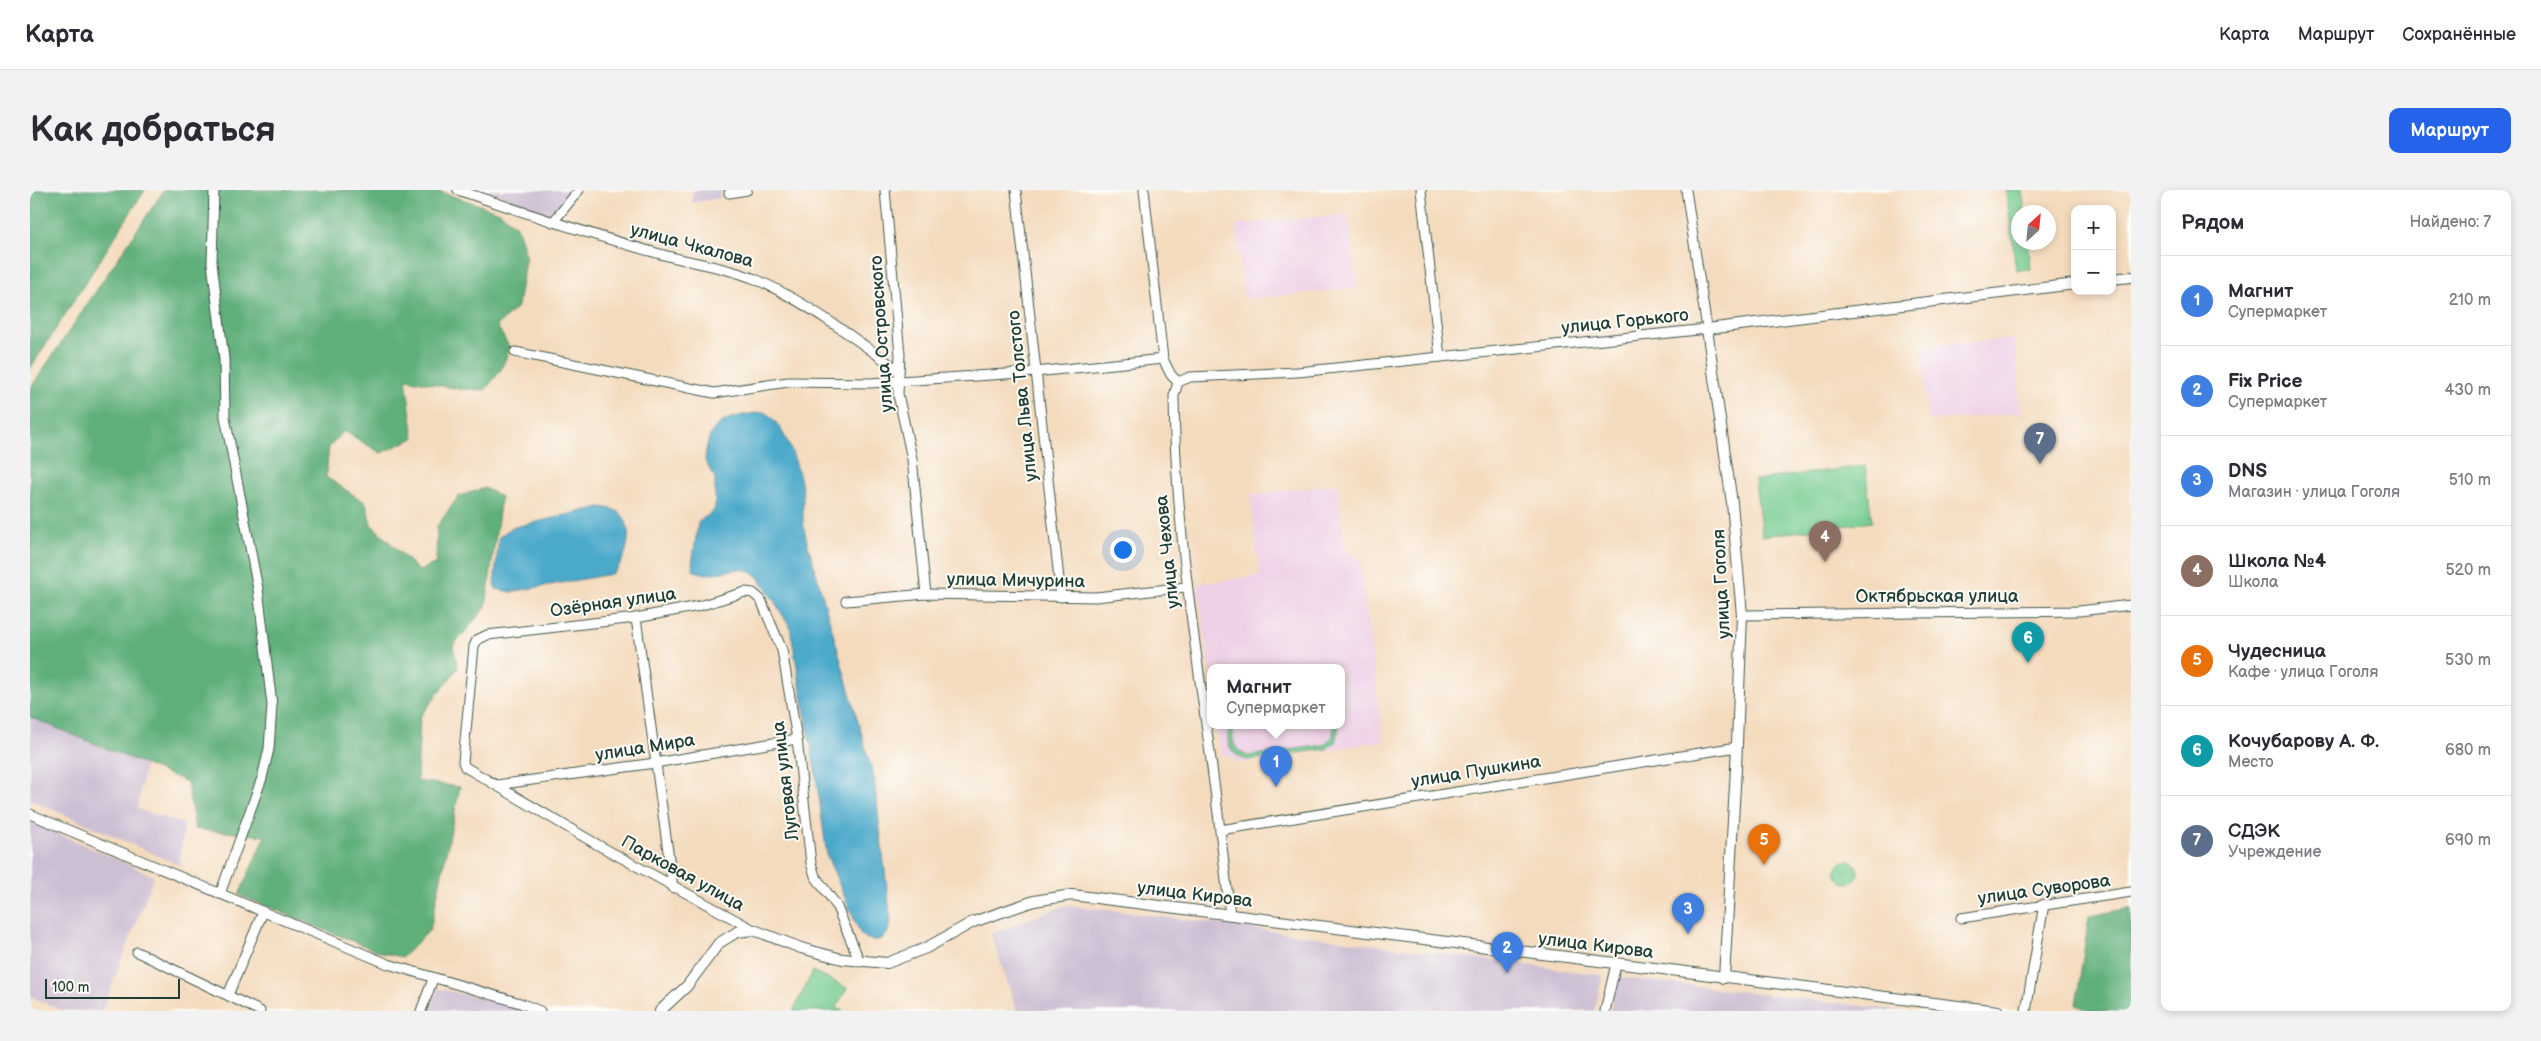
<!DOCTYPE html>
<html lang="ru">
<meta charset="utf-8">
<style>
body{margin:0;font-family:"Balsamiq Sans",sans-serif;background:#f2f2f3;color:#2b2b33}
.controls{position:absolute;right:15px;top:15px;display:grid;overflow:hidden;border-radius:10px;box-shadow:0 2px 8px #0003}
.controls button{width:45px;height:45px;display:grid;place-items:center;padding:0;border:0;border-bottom:1px solid #e1e1e2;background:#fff;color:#2b2b33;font:25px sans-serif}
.compass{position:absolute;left:1981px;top:15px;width:45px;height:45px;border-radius:50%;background:#fff;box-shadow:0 2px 8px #0003;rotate:27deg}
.scale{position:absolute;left:15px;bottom:12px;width:135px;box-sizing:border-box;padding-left:5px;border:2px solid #1f3d34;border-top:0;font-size:14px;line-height:18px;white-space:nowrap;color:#1f3d34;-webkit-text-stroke:4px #fdfcf7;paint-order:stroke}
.you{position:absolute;left:1092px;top:359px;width:18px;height:18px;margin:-12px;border:4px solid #fff;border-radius:50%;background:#1a73e8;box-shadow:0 0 0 8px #1a73e833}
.badge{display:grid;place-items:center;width:32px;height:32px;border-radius:50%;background:#2563eb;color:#fff;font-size:16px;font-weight:700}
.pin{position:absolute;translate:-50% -41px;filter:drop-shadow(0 1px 2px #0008)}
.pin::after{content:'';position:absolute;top:26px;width:18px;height:15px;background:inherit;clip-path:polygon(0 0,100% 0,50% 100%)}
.popup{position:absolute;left:1177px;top:474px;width:138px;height:65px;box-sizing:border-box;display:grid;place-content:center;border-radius:10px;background:#fff;filter:drop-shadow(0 1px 4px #0005);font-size:16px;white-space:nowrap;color:#7c7c81}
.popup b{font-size:19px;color:#2b2b33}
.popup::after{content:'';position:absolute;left:50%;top:100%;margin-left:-10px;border:10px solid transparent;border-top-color:#fff}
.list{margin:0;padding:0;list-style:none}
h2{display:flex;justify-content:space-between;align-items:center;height:65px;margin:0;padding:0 20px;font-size:21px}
h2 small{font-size:16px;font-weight:400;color:#7c7c81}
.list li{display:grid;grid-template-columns:32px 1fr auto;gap:15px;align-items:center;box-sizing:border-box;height:90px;padding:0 20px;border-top:1px solid #e1e1e2}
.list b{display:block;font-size:19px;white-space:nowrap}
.list p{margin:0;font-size:16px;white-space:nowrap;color:#7c7c81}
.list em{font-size:16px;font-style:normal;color:#7c7c81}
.map{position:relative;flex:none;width:2101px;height:821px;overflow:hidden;border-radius:10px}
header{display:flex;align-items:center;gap:30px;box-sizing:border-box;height:70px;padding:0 25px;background:#fff;border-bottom:1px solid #e1e1e2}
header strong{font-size:24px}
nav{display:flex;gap:28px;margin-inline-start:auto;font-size:18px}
.intro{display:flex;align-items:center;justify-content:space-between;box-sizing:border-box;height:120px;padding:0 30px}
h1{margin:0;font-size:35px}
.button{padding:12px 22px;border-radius:10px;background:#2563eb;color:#fff;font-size:18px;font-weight:700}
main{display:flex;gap:30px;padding:0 30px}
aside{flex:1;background:#fff;border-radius:10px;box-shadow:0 2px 8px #0003}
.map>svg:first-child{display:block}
.built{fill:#eed0e7}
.industrial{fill:#ccbed3}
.green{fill:#73cb90;stroke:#498462}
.forest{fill:#5eaf7a;stroke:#3e7657}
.water{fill:#4ca9ca;stroke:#36737f}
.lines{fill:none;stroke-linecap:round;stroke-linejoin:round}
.minor-casing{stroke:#3f5549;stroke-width:11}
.tertiary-casing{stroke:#3f5549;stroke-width:12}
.minor{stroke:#fff;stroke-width:9}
.tertiary{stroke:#fff;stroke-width:10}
.labels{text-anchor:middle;stroke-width:4;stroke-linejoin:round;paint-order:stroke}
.street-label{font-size:18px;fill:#1f3d34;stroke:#fdfcf7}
</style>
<header>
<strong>Карта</strong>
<nav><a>Карта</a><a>Маршрут</a><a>Сохранённые</a></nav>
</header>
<div class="intro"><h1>Как добраться</h1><a class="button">Маршрут</a></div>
<main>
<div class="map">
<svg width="2101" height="821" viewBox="0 0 2101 821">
<rect width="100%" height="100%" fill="#fdfcf7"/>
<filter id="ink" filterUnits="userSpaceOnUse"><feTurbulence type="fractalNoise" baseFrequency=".02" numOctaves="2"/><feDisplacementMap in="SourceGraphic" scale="10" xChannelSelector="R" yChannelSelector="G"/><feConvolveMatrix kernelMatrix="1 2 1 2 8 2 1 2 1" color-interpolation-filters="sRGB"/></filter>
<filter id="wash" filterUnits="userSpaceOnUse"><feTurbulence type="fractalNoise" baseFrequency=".0096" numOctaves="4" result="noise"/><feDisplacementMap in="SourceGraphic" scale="20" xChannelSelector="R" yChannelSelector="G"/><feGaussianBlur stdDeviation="1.12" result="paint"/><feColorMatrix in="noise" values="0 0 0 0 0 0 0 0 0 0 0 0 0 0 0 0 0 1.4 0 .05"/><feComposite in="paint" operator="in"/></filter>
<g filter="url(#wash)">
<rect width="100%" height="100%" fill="#f4dbbe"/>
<!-- built -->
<g class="built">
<path d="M1318,24L1327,98L1214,109L1206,35Z"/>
<path d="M1985,149L1991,223L1898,231L1892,156Z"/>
<path d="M1308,294L1314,356L1330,371L1353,551L1211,573L1190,562L1187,536H1311V478H1181V491L1168,394L1230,386L1220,305Z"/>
</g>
<!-- industrial -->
<g class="industrial">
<path d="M456,0H543L530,16L518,23Z"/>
<path d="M663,0H696L689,2L690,8L662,13Z"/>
<path d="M0,527L115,575L107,619L154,634L149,675L0,609Z"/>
<path d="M0,631L124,686L72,821H33L0,806Z"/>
<path d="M1035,715L1112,724L1573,785L1564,821H987L961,744Z"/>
<path d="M1588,787L1874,821H1580Z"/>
<path d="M407,798L492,819L496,821H400Z"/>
</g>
<!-- green -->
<g class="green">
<path d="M1976,0H1992L1995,22H1988V52L1998,53L2001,79L1986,80Z"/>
<path d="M1835,276L1842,332L1732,346L1725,290Z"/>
<path d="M1200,536H1206C1199,549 1204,561 1218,566L1294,555L1303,546L1304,536L1309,537L1305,552L1296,559L1218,570C1201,566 1194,552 1200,536Z"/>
<circle cx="1817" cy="682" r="11"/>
<path d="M783,781L817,798L806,818L814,821H763Z"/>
</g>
<!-- forest -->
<g class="forest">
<path d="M0,0H115L0,179Z"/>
<path d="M134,0H405L470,22L488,38L496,65L488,116L467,136L480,158L471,180L455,200L429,199L376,189L384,248L351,263L314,241L299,257L296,287L336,313L341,334L389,381L406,373L407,336L429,306L455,298L471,307L456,417L423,456L428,478L390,527L387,591L430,597L400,740L373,767L352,763L209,705L235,646L165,639L157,592L0,527V199Z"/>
<path d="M2101,718V821H2060L2046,815L2059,726Z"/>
</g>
<!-- water -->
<g class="water">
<path d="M734,222C754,232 768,275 772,297C774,307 772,317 773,328C773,335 775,343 777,351L844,588L861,732C859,749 845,756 831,745L797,666L785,580L760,437L736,398L728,387L720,381L711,379L677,384L664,381L662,374L668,333C673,326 682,326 685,318V288L675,271C677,229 697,227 734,222Z"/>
<path d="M570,317C578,318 587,319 592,325C605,340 596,374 581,384L481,402L466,399L464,394L469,347L481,338Z"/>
</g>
</g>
<g filter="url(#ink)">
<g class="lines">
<defs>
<g id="minor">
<path d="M184,0L182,73L194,169L195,227L228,399L242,515L239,559L232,588L190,704"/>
<path d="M428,0C495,23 562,45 630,64C661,73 694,76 725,89C773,110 826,149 868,180"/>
<path d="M855,0L870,165L868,204L882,269L896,404"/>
<path d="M986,0L1031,407"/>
<path d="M1114,0L1133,169L1141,185L1148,192"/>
<path d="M1391,0L1410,167"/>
<path d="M699,3L717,0"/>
<path d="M523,32L549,0"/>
<path d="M485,162L684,203L758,192L840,193L1005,182L1133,169"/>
<path d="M1148,192L1160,187L1268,182L1677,139L1656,0"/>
<path d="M1148,192L1144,206C1145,339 1167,462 1184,593C1190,637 1195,681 1200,725"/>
<path d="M816,411L896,404L1066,407L1156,397"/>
<path d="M1712,425L2049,421L2101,415"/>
<path d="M606,428L643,698"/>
<path d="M467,595L625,573L767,549"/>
<path d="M0,624L358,774L490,813L510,821"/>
<path d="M1190,640L1707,557"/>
<path d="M1931,728L2101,702"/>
<path d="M724,740L568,655L435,577L433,572L444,456L447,450L457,445L606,428L669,416L715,402L723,403L731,410L752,460L767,549L781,673L785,686L806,715L830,772"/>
<path d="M107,762L230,821"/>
<path d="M198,805L233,722"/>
<path d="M391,821L403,789"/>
<path d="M1575,821L1586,774"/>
<path d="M1996,821L2014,714"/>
</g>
<g id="tertiary">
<path d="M2082,89L2101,87"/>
<path d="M1694,788L1706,578L1712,425L1702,313L1677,139L2045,94"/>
<path d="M630,821L657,796L689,753L707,742L724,740L771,758L812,769L857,773L896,758L943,732L1004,711L1042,705L1968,821"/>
</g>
</defs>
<!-- minor casing -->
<use href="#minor" class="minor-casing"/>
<!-- tertiary casing -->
<use href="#tertiary" class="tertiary-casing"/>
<!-- minor -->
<use href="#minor" class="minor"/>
<!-- tertiary -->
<use href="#tertiary" class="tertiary"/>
</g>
</g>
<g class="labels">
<!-- street labels -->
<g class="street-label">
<text transform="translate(662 55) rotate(15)" y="6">улица Чкалова</text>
<text transform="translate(1595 131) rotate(-6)" y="6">улица Горького</text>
<text transform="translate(851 144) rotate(-94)" y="6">улица Островского</text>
<text transform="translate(992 206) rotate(-96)" y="6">улица Льва Толстого</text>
<text transform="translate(1137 362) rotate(-96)" y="6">улица Чехова</text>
<text transform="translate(986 390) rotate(1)" y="6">улица Мичурина</text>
<text transform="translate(1691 394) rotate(-93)" y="6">улица Гоголя</text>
<text x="1907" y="412">Октябрьская улица</text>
<text transform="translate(583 412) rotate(-8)" y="6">Озёрная улица</text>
<text transform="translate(615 557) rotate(-9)" y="6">улица Мира</text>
<text transform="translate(1446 581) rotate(-9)" y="6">улица Пушкина</text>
<text transform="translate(755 591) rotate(-97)" y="6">Луговая улица</text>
<text transform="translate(653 683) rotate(29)" y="6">Парковая улица</text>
<text transform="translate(2014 699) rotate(-8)" y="6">улица Суворова</text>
<text transform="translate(1165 704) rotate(7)" y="6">улица Кирова</text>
<text transform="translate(1566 755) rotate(7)" y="6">улица Кирова</text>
</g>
</g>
</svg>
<div class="controls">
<button>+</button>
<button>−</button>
</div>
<svg class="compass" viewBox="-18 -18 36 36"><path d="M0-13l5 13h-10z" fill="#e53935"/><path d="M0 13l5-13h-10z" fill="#7c7c81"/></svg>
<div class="scale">100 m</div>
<div class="you"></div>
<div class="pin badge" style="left:1246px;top:597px;background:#3f7fe0">1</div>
<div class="popup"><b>Магнит</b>Супермаркет</div>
<div class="pin badge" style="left:1477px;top:783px;background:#3f7fe0">2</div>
<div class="pin badge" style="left:1658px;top:744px;background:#3f7fe0">3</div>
<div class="pin badge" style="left:1795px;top:372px;background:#8d6e63">4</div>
<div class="pin badge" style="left:1734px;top:675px;background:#e8710a">5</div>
<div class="pin badge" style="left:1998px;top:473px;background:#0f9aa8">6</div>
<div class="pin badge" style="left:2010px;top:274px;background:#5c6f8a">7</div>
</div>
<aside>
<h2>Рядом<small>Найдено: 7</small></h2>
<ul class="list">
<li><span class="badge" style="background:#3f7fe0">1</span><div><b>Магнит</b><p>Супермаркет</p></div><em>210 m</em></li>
<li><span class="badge" style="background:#3f7fe0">2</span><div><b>Fix Price</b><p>Супермаркет</p></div><em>430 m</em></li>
<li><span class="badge" style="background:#3f7fe0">3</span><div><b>DNS</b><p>Магазин · улица Гоголя</p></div><em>510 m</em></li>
<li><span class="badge" style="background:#8d6e63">4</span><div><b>Школа №4</b><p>Школа</p></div><em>520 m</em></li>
<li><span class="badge" style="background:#e8710a">5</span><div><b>Чудесница</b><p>Кафе · улица Гоголя</p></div><em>530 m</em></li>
<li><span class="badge" style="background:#0f9aa8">6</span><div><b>Кочубарову А. Ф.</b><p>Место</p></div><em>680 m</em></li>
<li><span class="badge" style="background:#5c6f8a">7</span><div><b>СДЭК</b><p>Учреждение</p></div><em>690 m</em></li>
</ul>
</aside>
</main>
